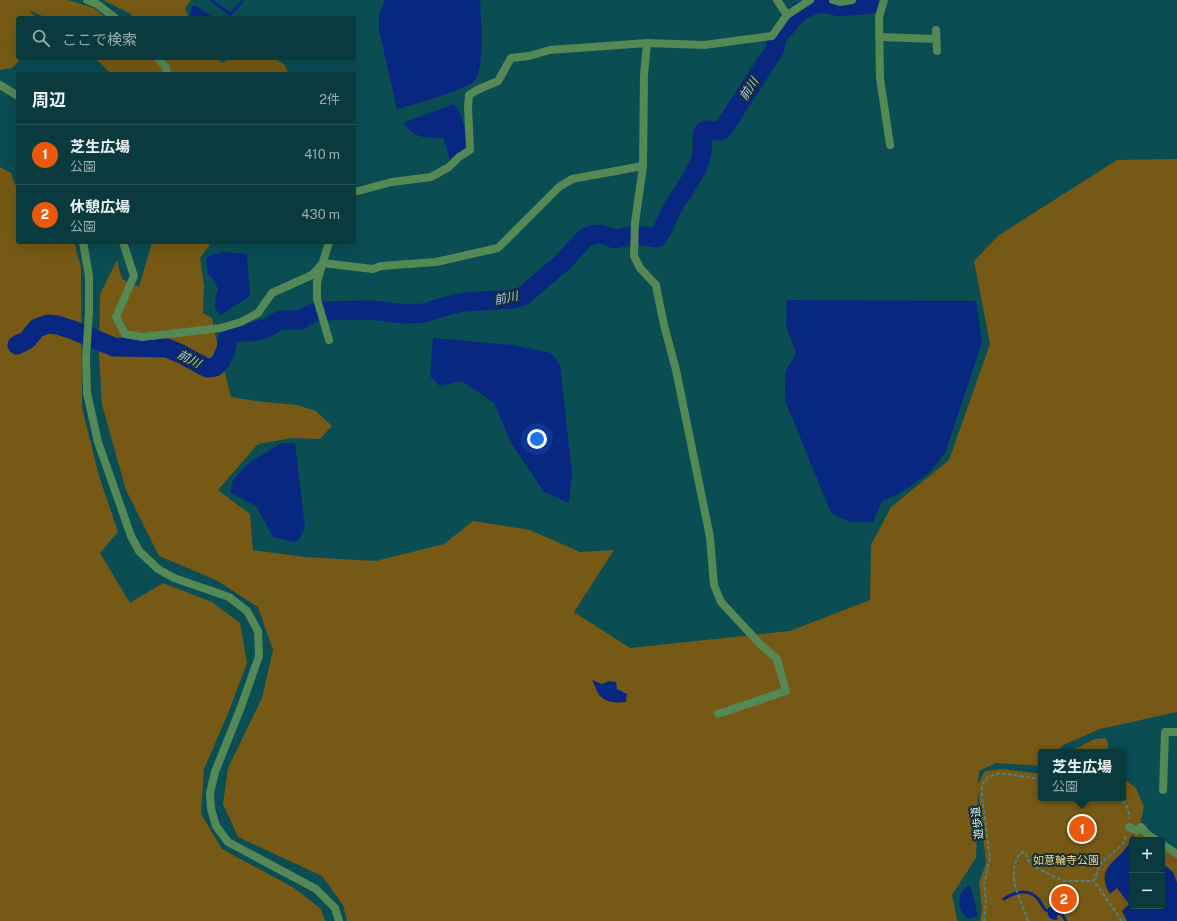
<!DOCTYPE html>
<html lang="ja">
<meta charset="utf-8">
<style>
body{margin:0;font-family:"Public Sans","Noto Sans JP",sans-serif;background:#114145;color:#f1f3f6}
.controls{position:absolute;right:12px;bottom:12px;display:grid;overflow:hidden;border-radius:4px;box-shadow:0 4px 16px #0002}
.controls button{width:36px;height:36px;display:grid;place-items:center;padding:0;border:0;border-bottom:1px solid #295458;background:#083a3e;color:#f1f3f6;font:20px sans-serif}
.you{position:absolute;left:537px;top:439px;width:14px;height:14px;margin:-10px;border:3px solid #fff;border-radius:50%;background:#1a73e8;box-shadow:0 0 0 6px #1a73e833}
.badge{display:grid;place-items:center;width:26px;height:26px;border-radius:50%;background:#ea580c;color:#fff;font-size:13px;font-weight:700}
.pin{position:absolute;translate:-50% -50%;border:2px solid #fff;box-shadow:0 1px 4px #0006}
.popup{position:absolute;left:1038px;top:749px;width:88px;height:52px;box-sizing:border-box;display:grid;place-content:center;border-radius:4px;background:#083a3e;filter:drop-shadow(0 1px 3px #0005);font-size:13px;white-space:nowrap;color:#98adb0}
.popup b{font-size:15px;color:#f1f3f6}
.popup::after{content:'';position:absolute;left:50%;top:100%;margin-left:-8px;border:8px solid transparent;border-top-color:#083a3e}
.list{margin:0;padding:0;list-style:none}
h2{display:flex;justify-content:space-between;align-items:center;height:52px;margin:0;padding:0 16px;font-size:17px}
h2 small{font-size:13px;font-weight:400;color:#98adb0}
.list li{display:grid;grid-template-columns:26px 1fr auto;gap:12px;align-items:center;box-sizing:border-box;height:60px;padding:0 16px;border-top:1px solid #295458}
.list b{display:block;font-size:15px;white-space:nowrap}
.list p{margin:0;font-size:13px;white-space:nowrap;color:#98adb0}
.list em{font-size:13px;font-style:normal;color:#98adb0}
.icon{flex:none;width:22px;height:22px;fill:none;stroke:currentColor;stroke-width:2;stroke-linecap:round;stroke-linejoin:round}
.map{position:relative;flex:none;width:1177px;height:921px;overflow:hidden}
.search{position:absolute;background:#083a3e;box-shadow:0 4px 16px #0002;left:16px;top:16px;width:340px;height:44px;display:flex;align-items:center;gap:10px;box-sizing:border-box;padding:0 14px;border-radius:4px;color:#98adb0;font-size:15px}
.panel{position:absolute;background:#083a3e;box-shadow:0 4px 16px #0002;left:16px;top:72px;width:340px;height:172px;border-radius:4px}
.map>svg:first-child{display:block}
.green{fill:#765915}
.water{fill:#082780}
.lines{fill:none;stroke-linecap:round;stroke-linejoin:round}
.stream{stroke:#082780;stroke-width:3}
.river{stroke:#082780;stroke-width:19}
.path{stroke:#4b8287;stroke-width:2;stroke-dasharray:4 2;stroke-linecap:butt}
.minor{stroke:#548854;stroke-width:8}
.labels{text-anchor:middle;stroke-width:4;stroke-linejoin:round;paint-order:stroke}
.street-label{font-size:11px;fill:#d7f4f7;stroke:#162f31}
.park-label{font-size:11px;fill:#fdd583;stroke:#162f31}
.water-label{font-size:12px;font-style:italic;fill:#b2cafb;stroke:#162f31}
</style>
<div class="map">
<svg width="1177" height="921" viewBox="0 0 1177 921">
<rect width="100%" height="100%" fill="#0a4d53"/>
<!-- green -->
<g class="green">
<path d="M0,0H68L94,8L106,18H47L28,10L37,18H18V58H22L12,68L0,70Z"/>
<path d="M103,0H191L185,8L189,18H130L133,9L131,14Z"/>
<path d="M95,58H217L222,63L232,58H273L284,64L289,74H111Z"/>
<path d="M1177,159V712L1100,729L1063,745L1057,752H1041V766L996,763L979,771L978,784L985,771L1003,769L1041,774V798H1123V778L1136,788L1144,807L1139,829L1157,840H1132V906H1162V843L1177,853V921H980L982,909L979,883L986,863L978,790L976,858L952,895L957,920L959,921H347L343,905L322,876L238,837L223,804L228,768L262,698L273,650L258,607L216,580L159,556L126,490L102,405L99,355L100,294L117,260L122,279L139,287L152,242H209V246L200,258L204,286L203,313L212,318L216,338L231,397L256,401L297,405L316,411L332,426L320,439L292,438L258,444L218,490L250,514L253,550L305,557L376,561L444,544L473,521L530,530L580,552L614,550L574,612L630,648L790,631L870,600L871,545L891,507L949,460L990,344L974,261L999,235L1117,160Z"/>
<path d="M0,167L11,173L18,192V242H74L81,267L82,408L99,476L118,532L100,553L130,603L163,583L212,602L240,623L247,663L227,716L204,769L201,814L222,849L294,888L321,909L325,921H0Z"/>
<path d="M1106,738L1108,744V752H1068L1095,739Z"/>
</g>
<!-- water -->
<g class="water">
<path d="M385,0H480C481,16 485,68 475,80C467,90 412,105 397,109L379,30V15Z"/>
<path d="M192,6H196L214,18H192L190,15Z"/>
<path d="M454,104C465,118 465,134 468,150L451,164L443,138C423,137 416,139 403,123Z"/>
<path d="M223,252L247,254L250,296L221,315L215,309V300L218,289L214,280L208,274L206,259L212,254H219Z"/>
<path d="M787,300L976,301L982,342L945,453L929,473L900,493L882,501L873,522H850L831,513L792,417L785,402V373L796,353L786,326Z"/>
<path d="M433,338L513,345L551,353L560,365L572,474L569,503L544,492L511,443L494,403L462,381L440,386L430,376Z"/>
<path d="M282,443H295L305,528L300,538L295,542L273,537L256,506L230,492L233,480L250,462Z"/>
<path d="M592,680L602,684L609,681L616,682L617,689L627,694L626,702C615,703 607,703 599,695C596,691 595,685 592,680Z"/>
<path d="M1132,835L1137,840H1132V906H1162V863L1173,872L1177,882V921H1127L1122,911L1129,904L1117,888L1110,894C1092,862 1126,862 1132,835Z"/>
<path d="M970,885L978,916L968,919C957,910 955,892 970,885Z"/>
<path d="M1058,905L1057,920C1050,920 1046,916 1048,908Z"/>
</g>
<g class="lines">
<!-- stream -->
<g class="stream">
<path d="M211,0L230,14L242,2V0"/>
<path d="M1004,899C1015,892 1029,887 1039,900C1041,903 1043,908 1046,910C1051,913 1057,913 1062,914L1066,921"/>
</g>
<!-- river -->
<path class="river" d="M17,345L27,340L37,328L48,324L57,325L73,330L114,347L167,348L181,354L207,368L215,367L221,361L226,349L228,337L231,334L238,332H253L267,328L280,320H300L313,313L324,311L371,310L404,314L425,313L449,305L465,302L514,299L523,296L563,262L585,238L592,235L601,234L615,239L636,235L657,238C664,230 666,220 671,211C681,192 698,174 702,153C703,147 702,140 702,134L706,130L720,131L723,129L775,49L777,37L800,11L816,4L823,3L840,7L873,4L875,0"/>
<!-- path -->
<g class="path">
<path d="M1117,798C1126,801 1130,810 1129,819"/>
<path d="M984,921L986,902L984,884L990,858L982,796V785L988,777L999,773L1041,779"/>
<path d="M1028,921C1021,898 1005,877 1020,853L1025,852L1030,864L1056,878L1066,881H1094"/>
<path d="M1122,921L1094,881L1100,864L1123,844L1126,835"/>
</g>
<!-- minor -->
<g class="minor">
<path d="M87,0L97,4L115,18"/>
<path d="M777,0L787,15L810,0"/>
<path d="M833,0L840,2L852,0"/>
<path d="M884,0L879,17L880,78L890,145"/>
<path d="M936,30L937,51"/>
<path d="M879,37L936,39"/>
<path d="M157,58L166,67L167,74"/>
<path d="M0,85L18,96"/>
<path d="M354,192L392,182L431,177L449,167L459,157L470,150L468,107L469,95L477,90L498,81L511,58L529,56L550,50L647,43"/>
<path d="M83,242L89,276V312L86,358L87,393L98,442L131,536L139,551L158,569L174,578L229,597L247,611L258,631L259,656L241,707L215,772L210,793L211,809L216,826L228,842L316,889L335,908L339,921"/>
<path d="M123,242L134,276L116,317L125,334L142,337L221,328L241,322L258,313L272,293L312,275L323,263L373,269L381,266L436,262L498,248L559,187L572,179L643,166"/>
<path d="M329,340L317,299V282L329,242"/>
<path d="M718,714L786,691L777,659L760,644L721,602L714,585L710,537L676,370L664,325L657,291L656,285L640,268L634,256L635,223L643,166L644,75L647,43L704,45L772,36L787,15"/>
<path d="M1163,790L1165,732H1177"/>
<path d="M1129,827L1137,831L1141,827L1148,835L1156,840"/>
<path d="M1162,844L1177,854"/>
</g>
</g>
<g class="labels">
<!-- street labels -->
<g class="street-label">
<text transform="translate(977 823) rotate(-97)" y="4">遊歩道</text>
</g>
<!-- park labels -->
<g class="park-label">
<text x="1066" y="864">如意輪寺公園</text>
</g>
<!-- water labels -->
<g class="water-label">
<text transform="translate(749 89) rotate(-57)" y="4">前川</text>
<text transform="translate(506 298) rotate(-11)" y="4">前川</text>
<text transform="translate(189 359) rotate(27)" y="4">前川</text>
</g>
</g>
</svg>
<div class="controls">
<button>+</button>
<button>−</button>
</div>
<div class="you"></div>
<div class="pin badge" style="left:1082px;top:829px">1</div>
<div class="popup"><b>芝生広場</b>公園</div>
<div class="pin badge" style="left:1064px;top:899px">2</div>
<div class="search"><svg class="icon" aria-label="search" viewBox="0 0 24 24"><circle cx="10" cy="10" r="6"/><path d="M15 15l6 6"/></svg>ここで検索</div>
<section class="panel">
<h2>周辺<small>2件</small></h2>
<ul class="list">
<li><span class="badge">1</span><div><b>芝生広場</b><p>公園</p></div><em>410 m</em></li>
<li><span class="badge">2</span><div><b>休憩広場</b><p>公園</p></div><em>430 m</em></li>
</ul>
</section>
</div>
